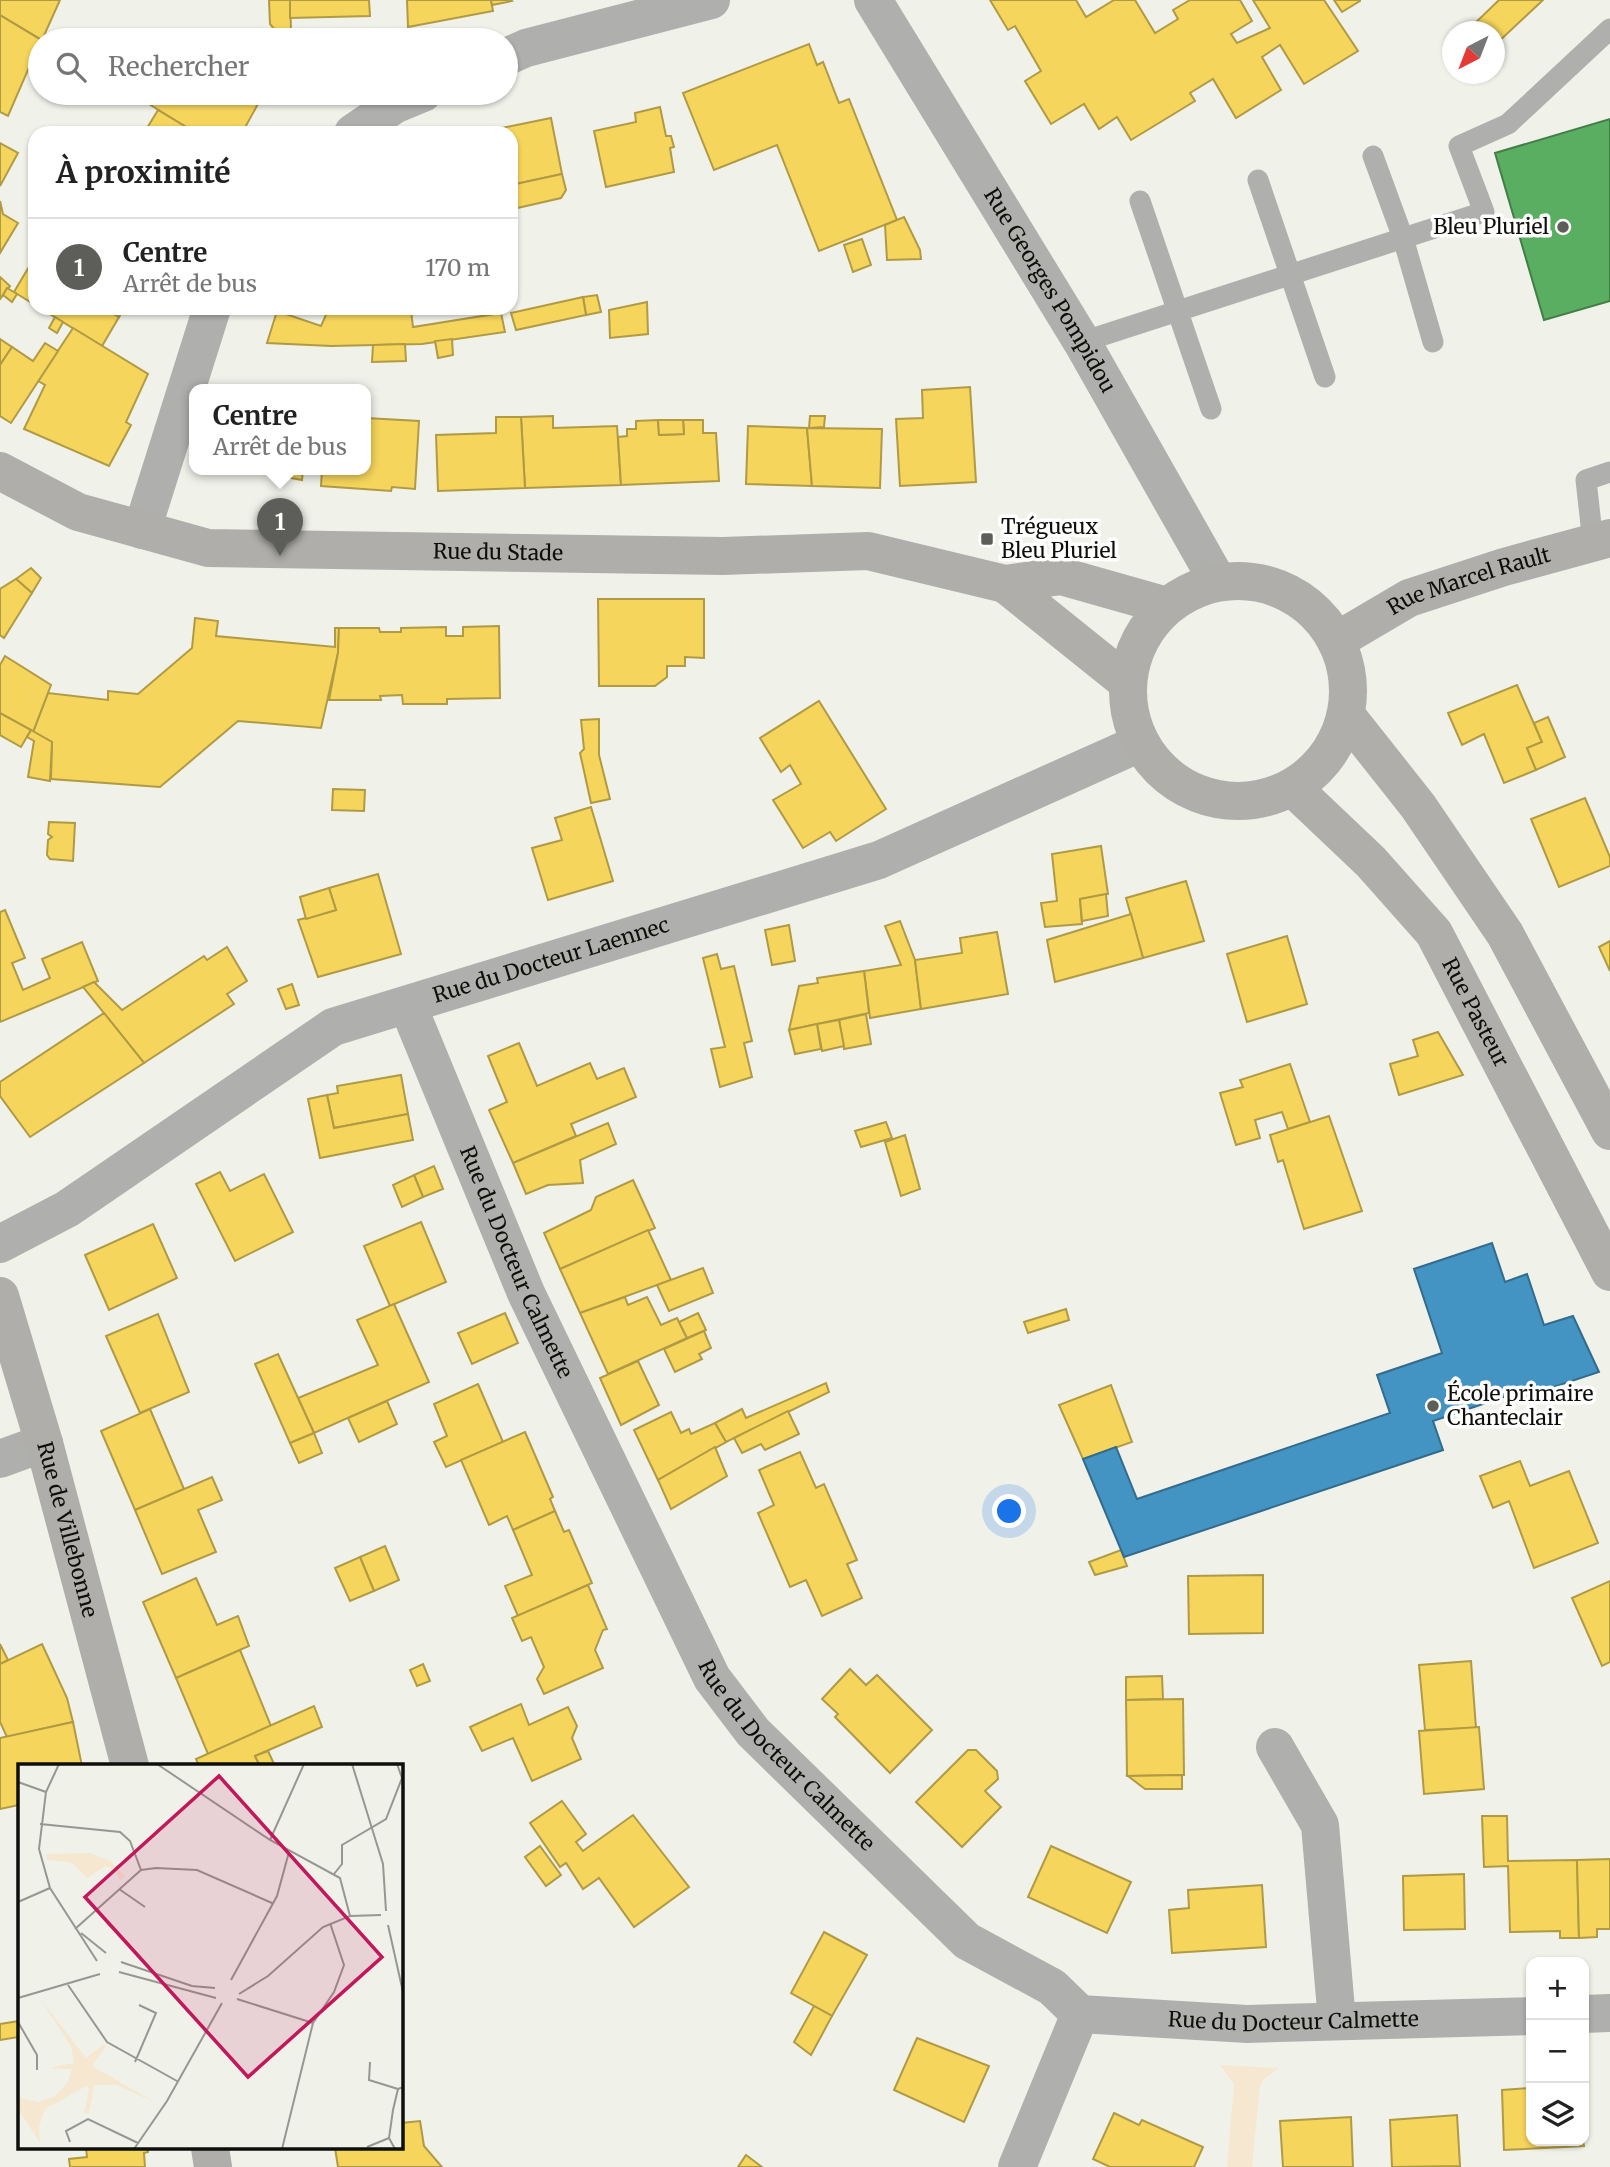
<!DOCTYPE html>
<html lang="fr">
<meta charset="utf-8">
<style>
body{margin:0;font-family:Merriweather,serif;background:#f6f6f6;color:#222}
.controls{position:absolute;right:21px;bottom:21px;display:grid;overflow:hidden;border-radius:14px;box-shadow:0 2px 5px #0004}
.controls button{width:63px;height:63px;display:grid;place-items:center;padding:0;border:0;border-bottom:2px solid #e0e0e0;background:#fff;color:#222;font:35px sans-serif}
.compass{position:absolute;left:1442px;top:21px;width:63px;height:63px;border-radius:50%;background:#fff;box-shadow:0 2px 5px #0004;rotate:222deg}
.you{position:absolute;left:1010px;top:1512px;width:24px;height:24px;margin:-18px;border:5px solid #fff;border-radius:50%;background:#1a73e8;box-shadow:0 0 0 10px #1a73e833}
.badge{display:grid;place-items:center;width:46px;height:46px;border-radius:50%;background:#5d5e59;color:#fff;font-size:23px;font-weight:700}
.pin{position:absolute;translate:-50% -58px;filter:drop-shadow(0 2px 4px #0008)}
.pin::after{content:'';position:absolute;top:37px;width:24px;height:21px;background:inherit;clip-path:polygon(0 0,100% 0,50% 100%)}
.popup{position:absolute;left:189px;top:384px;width:182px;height:91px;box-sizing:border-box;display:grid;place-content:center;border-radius:14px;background:#fff;filter:drop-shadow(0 2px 5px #0005);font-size:23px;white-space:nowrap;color:#767676}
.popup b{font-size:26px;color:#222}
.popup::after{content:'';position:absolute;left:50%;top:100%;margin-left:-14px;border:14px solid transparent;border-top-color:#fff}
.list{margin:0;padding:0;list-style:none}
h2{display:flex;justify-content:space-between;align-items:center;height:91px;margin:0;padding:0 28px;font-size:30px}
h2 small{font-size:23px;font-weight:400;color:#767676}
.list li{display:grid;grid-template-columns:46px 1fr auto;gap:21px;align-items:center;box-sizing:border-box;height:98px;padding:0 28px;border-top:2px solid #e0e0e0}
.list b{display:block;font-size:26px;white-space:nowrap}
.list p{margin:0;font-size:23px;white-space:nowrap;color:#767676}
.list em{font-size:23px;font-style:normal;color:#767676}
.icon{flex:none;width:38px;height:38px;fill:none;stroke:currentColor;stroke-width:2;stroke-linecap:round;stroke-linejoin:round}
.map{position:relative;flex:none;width:1610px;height:2167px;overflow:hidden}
.search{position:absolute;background:#fff;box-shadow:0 2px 5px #0004;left:28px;top:28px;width:490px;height:77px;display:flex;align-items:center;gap:18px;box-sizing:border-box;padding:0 24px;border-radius:38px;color:#767676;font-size:26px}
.panel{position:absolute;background:#fff;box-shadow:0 2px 5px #0004;left:28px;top:126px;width:490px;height:189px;border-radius:21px}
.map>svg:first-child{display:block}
.green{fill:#f6e7d1}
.homes{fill:#f6d55c;stroke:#b09a44;stroke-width:2}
.schools{fill:#4393c3;stroke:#336b8c;stroke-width:2}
.public{fill:#5aae61;stroke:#437e47;stroke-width:2}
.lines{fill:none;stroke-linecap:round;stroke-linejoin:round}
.lane{stroke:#afb0ad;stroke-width:21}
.street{stroke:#afb0ad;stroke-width:38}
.secondary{stroke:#afaeaa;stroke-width:38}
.poi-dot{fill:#5d5e59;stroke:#fff;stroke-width:2.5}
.labels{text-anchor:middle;stroke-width:7;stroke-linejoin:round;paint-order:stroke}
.poi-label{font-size:21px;fill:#0e0f0b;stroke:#fff;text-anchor:start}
.street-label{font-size:21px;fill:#0e0f0b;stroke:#fff}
.inset-road{fill:none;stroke:#969791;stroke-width:2}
.view{fill:#c2185b;fill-opacity:0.15;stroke:#c2185b;stroke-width:3.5}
.inset-edge{fill:none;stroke:#0e0f0b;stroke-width:3.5}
</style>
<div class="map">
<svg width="1610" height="2167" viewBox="0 0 1610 2167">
<rect width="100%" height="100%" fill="#f0f2ea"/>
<!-- green -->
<path class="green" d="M1220,2065L1279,2068L1263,2080L1260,2087L1252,2167H1227L1234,2084Z"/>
<!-- homes -->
<g class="homes">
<path d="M0,0H60L42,40L0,15Z"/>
<path d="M269,0H290L291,29L275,30L270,24Z"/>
<path d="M290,0H369L370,16L290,18Z"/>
<path d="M407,0H491L493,11L408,27Z"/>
<path d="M491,0H511L512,1L492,5Z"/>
<path d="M990,0H1076L1086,17L1114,0H1135L1155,33L1178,19L1173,10L1190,0H1240L1252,21L1231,34L1237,43L1270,28L1253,0H1324L1358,51L1304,84L1280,45L1262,57L1281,90L1236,118L1213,79L1190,93L1195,101L1131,140L1117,117L1099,129L1084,104L1051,124L1025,81L1041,71L1015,26L1008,30Z"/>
<path d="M1334,0H1360V1L1342,12Z"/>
<path d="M1499,0H1543L1494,46V32H1475L1471,27Z"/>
<path d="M0,15L41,40L8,116L0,112Z"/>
<path d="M233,33L245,40H229Z"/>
<path d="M809,44L817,65L823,62L839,103L849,99L897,220L819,251L777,145L714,170L683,93Z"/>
<path d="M149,93L198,95L199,93H264L242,133H226L218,128L214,133H196L144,101Z"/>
<path d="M660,107L666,136H671L674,147L670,148L674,172L606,187L594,131L636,122L635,113Z"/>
<path d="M158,110L196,133H144Z"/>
<path d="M551,118L562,174L511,185V133H498L497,129Z"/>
<path d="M0,143L18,153L0,186Z"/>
<path d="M562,174L566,190L561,198L513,209L511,185Z"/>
<path d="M0,201L3,214L18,223L0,253Z"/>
<path d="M904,217L920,250L921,259L887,260L885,225Z"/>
<path d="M862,239L871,265L853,272L844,245Z"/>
<path d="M30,265L35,267V305L14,292Z"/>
<path d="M0,277L10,286L0,299Z"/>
<path d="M7,288L17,294L12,302L3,295Z"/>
<path d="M597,295L601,312L586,315L583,297Z"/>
<path d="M583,297L586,315L516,330L511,313Z"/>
<path d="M647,302L648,334L610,338L609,310Z"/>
<path d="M40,308H104L119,317L102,346Z"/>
<path d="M104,308H124L119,317Z"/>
<path d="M329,308H407L411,310L413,327L501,313L505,332L422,344L331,346L267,343L277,311L321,326Z"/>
<path d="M55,317L63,322L57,333L49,328Z"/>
<path d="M73,328L148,374L126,422L131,425L109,466L24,429L45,385L38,381Z"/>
<path d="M0,339L12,347L0,365Z"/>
<path d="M452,339L453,355L438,358L435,341Z"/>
<path d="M45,343L58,351L11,423L0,416V365L12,347L33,361Z"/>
<path d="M405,344L406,361L372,362L373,345Z"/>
<path d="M970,387L976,482L900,486L896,419L923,418L922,390Z"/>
<path d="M553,416V428L617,426L621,485L525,488L521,417Z"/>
<path d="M810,416H825L824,427L809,428Z"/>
<path d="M496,417H521L525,488L438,491L436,435L496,433Z"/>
<path d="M366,418L419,421L415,489L392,487L391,491L321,486L322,470H366Z"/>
<path d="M658,420L659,435L684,434L683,420H703V433H716L719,481L621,485L618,437L627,436V429H636V421Z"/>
<path d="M658,420H683L684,434L659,435Z"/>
<path d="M748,426L807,428L812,486L746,484Z"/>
<path d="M807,428L882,429L880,488L812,486Z"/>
<path d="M248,470H303L302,480Z"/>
<path d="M31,568L41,578L32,593L16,579Z"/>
<path d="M16,579L32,593L4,638L0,635V589Z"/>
<path d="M598,599H704V658L685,657V666H667V677L655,686H599Z"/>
<path d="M195,618L218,621L216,636L335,647V628H339L338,653L321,728L238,721L160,787L51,779L52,742L33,732L48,693L108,700V691L138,694L192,648Z"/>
<path d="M499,626L500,698L447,699V704H403L402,695L380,696L381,700H329L338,653L339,628H379L380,632H401V628L446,627V636H463V627Z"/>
<path d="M5,656L51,685L33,732L0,713V665Z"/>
<path d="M1517,685L1542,742L1527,748L1536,770L1504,783L1484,734L1462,745L1448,713Z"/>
<path d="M819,701L886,809L836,841L830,832L803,848L773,800L801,784L790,765L781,772L760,738Z"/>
<path d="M0,713L31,730L21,747L0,735Z"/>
<path d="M1548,717L1565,757L1536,770L1527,748L1542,742L1534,723Z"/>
<path d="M599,719V755L610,799L591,803L580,753L584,749L581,720Z"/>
<path d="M31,730L52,742L50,781L28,777L34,741L27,737Z"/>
<path d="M333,789L365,790L364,811L332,810Z"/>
<path d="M1585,798L1610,857V866L1559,887L1531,819Z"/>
<path d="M591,807L613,881L548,900L532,848L562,840L555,818Z"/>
<path d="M49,822L75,823L73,861L50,859L47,855L48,840L52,837L48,834Z"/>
<path d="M1101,846L1108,894L1080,899L1082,924L1045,927L1041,903L1057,901L1052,854Z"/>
<path d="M378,874L401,954L318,977L298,920L336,910L329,888Z"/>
<path d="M1186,881L1204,941L1143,958L1126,898Z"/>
<path d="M329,888L336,910L306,919L300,897Z"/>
<path d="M1106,894L1108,916L1082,921L1080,899Z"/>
<path d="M5,910L25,958L12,963L23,990L50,978L42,959L82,942L98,981L0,1022V912Z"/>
<path d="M1131,914L1143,958L1055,982L1047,940Z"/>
<path d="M900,921L915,960L921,1009L870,1018L864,971L901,965L885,926Z"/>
<path d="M789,925L795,961L772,965L765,930Z"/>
<path d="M997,932L1008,994L921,1009L915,960L962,953L960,938Z"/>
<path d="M1287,936L1307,1004L1247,1022L1227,954Z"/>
<path d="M1610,941V971L1599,947Z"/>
<path d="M227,947L247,981L227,994L234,1004L144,1063L83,987L94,982L122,1010L204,956L207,960Z"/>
<path d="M717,954L721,969L734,966L752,1041L744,1043L752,1077L720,1087L711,1049L725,1047L703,958Z"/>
<path d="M864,971L869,1013L789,1030L799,986L818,983L817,978Z"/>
<path d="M292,984L299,1005L286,1009L278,989Z"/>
<path d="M104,1013L144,1063L30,1137L0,1096V1082Z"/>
<path d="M866,1014L871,1044L844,1049L839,1020Z"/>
<path d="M839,1020L844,1046L822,1051L817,1024Z"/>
<path d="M817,1024L821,1049L795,1054L789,1030Z"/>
<path d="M1438,1032L1463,1075L1399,1095L1390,1064L1418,1056L1413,1040Z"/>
<path d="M519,1043L537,1086L590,1063L597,1079L624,1068L636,1097L571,1124L576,1136L513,1163L489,1110L507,1102L488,1056Z"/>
<path d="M1290,1064L1310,1122L1288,1129L1282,1112L1255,1120L1260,1138L1236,1145L1220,1093L1243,1087L1240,1080Z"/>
<path d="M401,1075L408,1114L334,1128L327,1095L338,1093L337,1086Z"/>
<path d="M327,1095L334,1128L408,1114L413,1140L320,1158L308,1099Z"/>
<path d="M1329,1116L1362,1211L1304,1229L1283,1160L1278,1162L1270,1135Z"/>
<path d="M886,1122L892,1138L861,1147L855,1131Z"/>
<path d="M608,1123L616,1144L580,1160L583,1183L548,1185L526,1194L513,1163Z"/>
<path d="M905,1135L920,1189L901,1196L885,1142Z"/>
<path d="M434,1166L443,1189L423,1197L414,1175Z"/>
<path d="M220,1172L230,1191L264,1174L293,1232L235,1261L196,1184Z"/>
<path d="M414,1175L423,1197L402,1207L393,1185Z"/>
<path d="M633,1180L655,1228L560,1269L544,1233L591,1210L596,1197Z"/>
<path d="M421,1222L446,1282L390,1306L364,1246Z"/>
<path d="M153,1224L177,1278L109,1310L85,1255Z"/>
<path d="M648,1230L671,1280L580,1313L560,1269Z"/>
<path d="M703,1268L713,1293L669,1311L657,1285Z"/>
<path d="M625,1297L628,1305L647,1297L661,1325L677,1318L687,1338L608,1374L580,1313Z"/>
<path d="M394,1304L429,1382L314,1433L298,1398L378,1365L357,1320Z"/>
<path d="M1066,1309L1069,1320L1028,1333L1024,1322Z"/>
<path d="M505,1313L518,1343L472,1364L458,1333Z"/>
<path d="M698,1313L706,1330L687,1338L679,1322Z"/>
<path d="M158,1314L189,1392L140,1413L106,1336Z"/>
<path d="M704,1331L711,1348L699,1354L702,1359L675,1372L664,1349Z"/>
<path d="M278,1354L314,1433L290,1443L255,1364Z"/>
<path d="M638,1361L659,1405L621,1425L600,1378Z"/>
<path d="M826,1383L829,1392L726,1442L715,1423L742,1409L746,1418Z"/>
<path d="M478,1384L503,1442L446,1467L434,1442L447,1436L434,1404Z"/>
<path d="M1111,1385L1132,1442L1083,1459L1059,1405Z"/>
<path d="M387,1401L397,1424L359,1442L348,1418Z"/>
<path d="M150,1409L184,1489L135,1510L101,1431Z"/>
<path d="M788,1411L799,1434L765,1450L761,1444L742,1453L734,1438Z"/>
<path d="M671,1412L681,1433L689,1429L691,1434L715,1423L726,1442L658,1480L634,1430Z"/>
<path d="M525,1432L553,1497L550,1499L555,1511L513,1530L507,1516L489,1525L461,1460Z"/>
<path d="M314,1433L322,1453L299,1463L290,1443Z"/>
<path d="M715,1447L727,1476L671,1509L658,1480Z"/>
<path d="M800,1452L816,1488L824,1484L857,1560L847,1564L862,1598L822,1616L806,1580L790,1587L758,1513L774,1505L759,1470Z"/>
<path d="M1520,1461L1530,1486L1569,1471L1598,1543L1534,1568L1509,1501L1493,1508L1480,1476Z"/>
<path d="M212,1477L222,1500L198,1510L216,1552L162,1574L135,1510Z"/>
<path d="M555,1511L564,1532L569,1530L592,1583L518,1616L505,1586L532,1575L513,1530Z"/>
<path d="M385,1546L399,1580L374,1591L360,1557Z"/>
<path d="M1121,1550L1127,1566L1095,1575L1089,1562Z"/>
<path d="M360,1557L374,1591L350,1601L335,1568Z"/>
<path d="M1263,1575V1633L1189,1634L1188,1576Z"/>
<path d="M196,1578L217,1625L238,1616L249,1646L176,1678L143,1602Z"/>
<path d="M1610,1581V1662L1602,1666L1572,1598Z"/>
<path d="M588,1585L607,1629L603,1630L595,1650L603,1668L544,1694L537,1679L544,1667L531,1637L522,1641L512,1618Z"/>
<path d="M0,1644L8,1660L0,1664Z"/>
<path d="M42,1644L67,1698L73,1722L7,1737L0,1722V1664Z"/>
<path d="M240,1650L271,1726L208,1754L176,1678Z"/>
<path d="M1471,1661L1476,1728L1425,1730L1419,1665Z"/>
<path d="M423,1664L430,1681L417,1686L410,1670Z"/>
<path d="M850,1669L866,1685L877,1675L932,1730L890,1773L835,1717L838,1714L822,1699Z"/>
<path d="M1162,1676L1163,1699L1126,1700V1677Z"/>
<path d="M1183,1699L1184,1775L1127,1776L1126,1700Z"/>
<path d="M521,1704L529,1725L568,1707L577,1726L572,1738L581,1759L532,1781L513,1738L482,1751L470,1727Z"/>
<path d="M314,1706L322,1727L255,1756L260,1766H199L196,1759Z"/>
<path d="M73,1722L82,1766H19V1805L0,1809V1738Z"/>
<path d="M1479,1727L1484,1789L1424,1794L1419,1731Z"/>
<path d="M968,1750H976L997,1771L998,1779L985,1791L1001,1807L962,1847L916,1802Z"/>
<path d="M268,1751L275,1766H260L255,1756Z"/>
<path d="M1182,1775V1789H1145L1128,1776Z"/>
<path d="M562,1801L586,1834L576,1842L583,1851L633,1815L689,1887L634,1927L599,1878L583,1889L566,1863L560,1867L530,1823Z"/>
<path d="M1482,1816H1507L1508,1861L1577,1860L1579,1938H1560V1931L1510,1932L1508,1866L1484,1867Z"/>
<path d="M540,1846L561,1875L546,1886L525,1857Z"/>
<path d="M1051,1846L1131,1882L1107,1933L1028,1897Z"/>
<path d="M1610,1859V1929H1597V1937L1579,1938L1577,1860Z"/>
<path d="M1464,1874L1465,1929L1404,1930L1403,1876Z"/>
<path d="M1262,1885L1266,1947L1172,1953L1169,1910L1189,1908L1188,1890Z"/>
<path d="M824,1932L867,1955L832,2016L791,1993Z"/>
<path d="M814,2006L832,2016L811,2055L794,2042Z"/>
<path d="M19,2021V2037L0,2040V2024Z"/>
<path d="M917,2038L989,2066L964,2122L894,2090Z"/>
<path d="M1531,2088V2141H1583L1584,2146L1504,2150L1502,2090Z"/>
<path d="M1114,2113L1139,2125L1142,2120L1203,2147L1194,2167H1110L1093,2159Z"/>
<path d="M1457,2115L1460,2166L1392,2167L1390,2120Z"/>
<path d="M1351,2117L1353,2167H1283L1280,2121Z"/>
<path d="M420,2121L424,2146L442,2167H338L335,2148H401V2123Z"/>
<path d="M86,2148H148V2152L144,2153L145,2167H70L69,2159L87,2157Z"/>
<path d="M746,2155L762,2167H738Z"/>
</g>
<!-- schools -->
<path class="schools" d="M1492,1243L1505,1282L1527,1274L1544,1325L1573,1316L1599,1372L1520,1398L1518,1392L1433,1421L1443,1450L1124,1557L1083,1459L1116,1447L1137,1499L1390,1413L1377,1375L1442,1353L1414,1269Z"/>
<!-- public -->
<path class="public" d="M1610,119V301L1544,320L1495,153Z"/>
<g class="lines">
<!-- lane -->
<g class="lane">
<path d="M1373,156L1403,238L1433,342"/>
<path d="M1258,180L1325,377"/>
<path d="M1140,201L1211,409"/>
<path d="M1082,342L1484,212L1459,146L1508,124L1610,29"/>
<path d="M1593,543L1586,480L1610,472"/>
</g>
<!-- street -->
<g class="street">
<path id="s1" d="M873,0L1082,342L1218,582"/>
<path d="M506,57L526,48L711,0"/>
<path d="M353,133L394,105L423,93"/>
<path d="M142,530L212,308"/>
<path id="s2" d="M408,1006L526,1293L712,1678L753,1732L967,1941L1052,1987L1080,2014L1247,2024L1531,2016"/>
<path id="s3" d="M0,1244L67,1209L333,1027L879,860L1140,743"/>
<path d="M0,1459L44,1443"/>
<path d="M1275,1747L1320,1825L1337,2021"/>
<path d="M1584,2014L1610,2013"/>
<path d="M1017,2167L1080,2014"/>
</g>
<!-- secondary -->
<g class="secondary">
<path id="s4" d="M0,471L78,512L208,548L723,556L868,551L1005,584L1061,576L1167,606"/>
<circle cx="1238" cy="691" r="110"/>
<path d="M1005,584L1127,682"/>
<path id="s5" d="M1336,641L1409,598L1504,567L1610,538"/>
<path d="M1346,715L1418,806L1505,934L1610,1131"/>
<path id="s6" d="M1293,788L1371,862L1434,933L1610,1272"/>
<path id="s7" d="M0,1296L44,1443L130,1766"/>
<path d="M210,2148L213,2167"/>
</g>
</g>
<!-- markers -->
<g class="poi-dot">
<circle cx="1563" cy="227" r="7"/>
<rect x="980" y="532" width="14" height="14" rx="3.5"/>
<circle cx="1433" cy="1406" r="7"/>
</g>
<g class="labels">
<!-- poi labels -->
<g class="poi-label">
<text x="1549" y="234" text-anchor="end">Bleu Pluriel</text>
<text x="1001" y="534">Trégueux<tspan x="1001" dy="24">Bleu Pluriel</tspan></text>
<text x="1447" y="1401">École primaire<tspan x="1447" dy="24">Chanteclair</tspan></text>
</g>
<!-- street labels -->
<g class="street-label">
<text dy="7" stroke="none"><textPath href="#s1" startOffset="340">Rue Georges Pompidou</textPath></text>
<text dy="7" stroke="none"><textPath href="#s4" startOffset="513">Rue du Stade</textPath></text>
<text dy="7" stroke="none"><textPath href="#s5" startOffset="147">Rue Marcel Rault</textPath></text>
<text dy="7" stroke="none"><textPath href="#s3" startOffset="626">Rue du Docteur Laennec</textPath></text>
<text dy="7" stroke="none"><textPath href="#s6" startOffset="292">Rue Pasteur</textPath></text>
<text dy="7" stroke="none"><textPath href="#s2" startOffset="278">Rue du Docteur Calmette</textPath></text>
<text dy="7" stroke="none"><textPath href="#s7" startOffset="243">Rue de Villebonne</textPath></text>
<text dy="7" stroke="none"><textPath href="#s2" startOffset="845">Rue du Docteur Calmette</textPath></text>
<text dy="7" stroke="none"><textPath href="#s2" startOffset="1454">Rue du Docteur Calmette</textPath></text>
</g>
</g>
<!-- overview -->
<g transform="translate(18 1764)">
<rect width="385" height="385" fill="#f0f2ea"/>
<path d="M72,89L92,97L107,112L102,116L97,106L87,102L70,114L52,98L29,96L28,90ZM22,234L68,294L86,280L88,282L74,302L140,340L99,321H76L71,349H66L71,325L68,322L27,345L21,362L22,379L0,345V334L21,338L37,332L50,318L54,305H36L34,303L56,299L53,283Z" fill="#f6e7d1"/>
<path class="inset-road" d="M41,0L28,28L21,85L32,124L79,197M139,0L252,76L322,114L332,152M334,0L365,100L368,147M0,18L28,28M22,60L102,68L112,77L123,106M252,76L286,0M316,110L324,100V81L368,55L384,14L379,0M101,125L127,143M0,138L32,124M370,161L385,228M57,165L123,106L138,104L179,106L254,139M63,169L88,189M103,198L174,222L197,224M101,208L198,234M213,216L259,132L271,88M50,221L89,278L159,317M221,230L250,212L305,163L332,152L363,151M0,234L82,210M219,235L295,259M0,258L19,291V306M117,298L138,249L121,241M352,298L351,316L380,325M52,378L48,367L70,355L120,379M349,383L371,374M116,385L149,337L204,239M264,385L295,259L316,228L326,201L312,159M377,385L371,374L375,346L380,325L385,323"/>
<path class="view" d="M201,12L364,193L230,313L67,133Z"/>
<rect width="385" height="385" class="inset-edge"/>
</g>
</svg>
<div class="controls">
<button>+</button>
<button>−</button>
<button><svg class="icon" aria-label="layers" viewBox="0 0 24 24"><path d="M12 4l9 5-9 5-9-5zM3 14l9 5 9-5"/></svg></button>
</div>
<svg class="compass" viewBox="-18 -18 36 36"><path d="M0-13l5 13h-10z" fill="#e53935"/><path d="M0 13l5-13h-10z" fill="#767676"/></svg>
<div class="you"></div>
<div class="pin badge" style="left:280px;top:556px">1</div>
<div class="popup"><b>Centre</b>Arrêt de bus</div>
<div class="search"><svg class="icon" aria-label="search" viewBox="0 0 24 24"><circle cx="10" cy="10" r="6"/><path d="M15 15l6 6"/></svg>Rechercher</div>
<section class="panel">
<h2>À proximité<small></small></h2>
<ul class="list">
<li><span class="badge">1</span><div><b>Centre</b><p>Arrêt de bus</p></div><em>170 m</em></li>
</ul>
</section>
</div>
